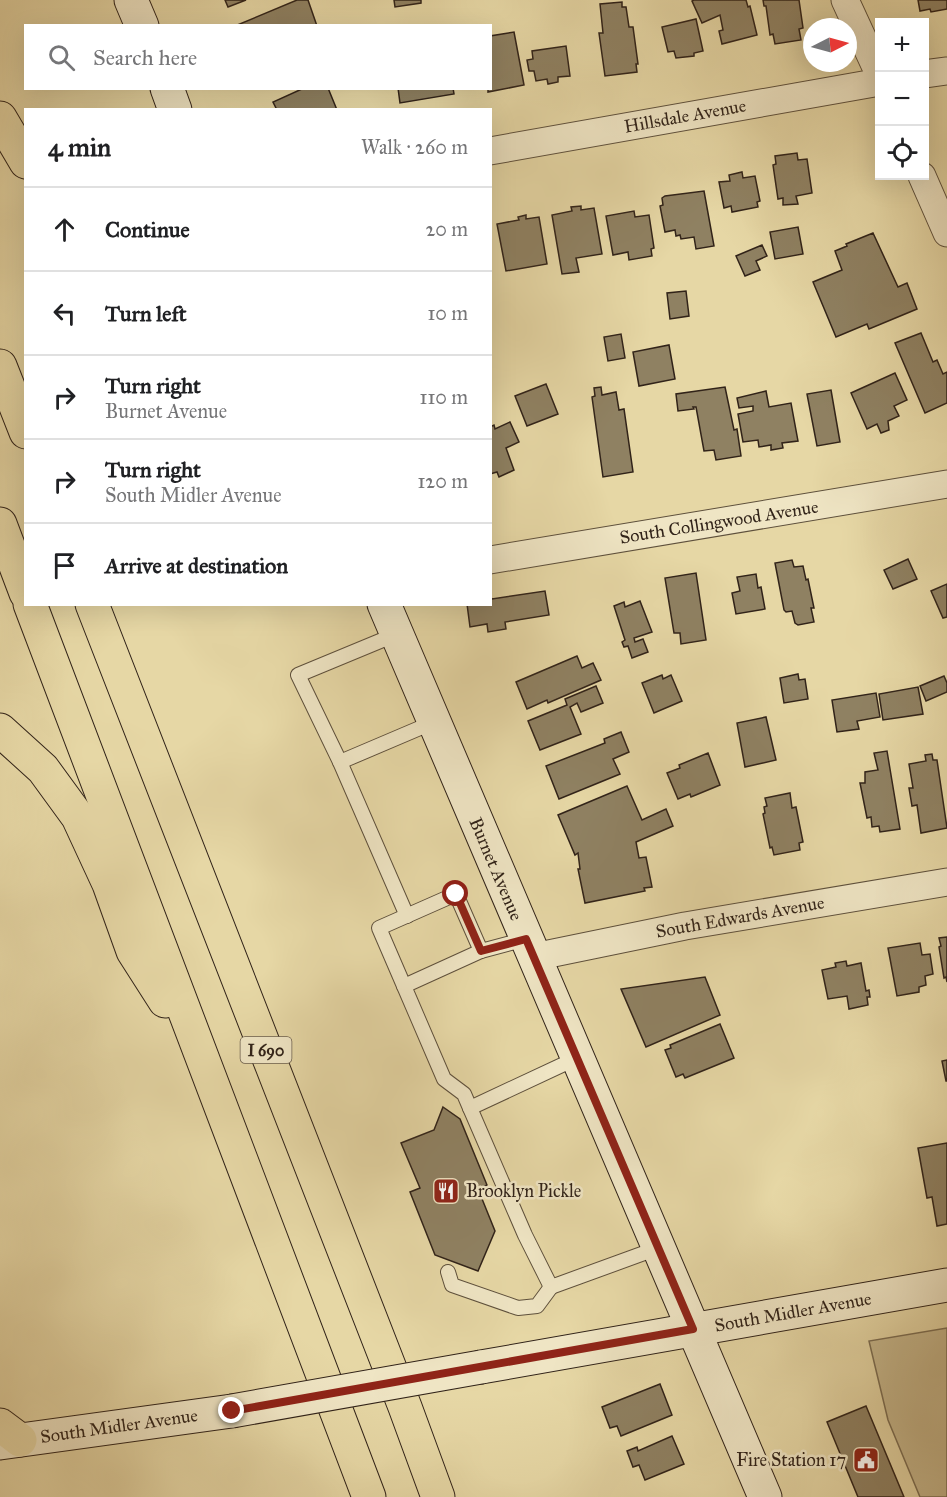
<!DOCTYPE html>
<meta charset="utf-8">
<style>
body{margin:0;font-family:"IM FELL Great Primer",serif;background:#f2f2f2;color:#202124}
.controls{position:absolute;right:18px;top:18px;display:grid;overflow:hidden;border-radius:0px;box-shadow:0 6px 24px #0002}
.controls button{width:54px;height:54px;display:grid;place-items:center;padding:0;border:0;border-bottom:2px solid #e0e0e0;background:#fff;color:#202124;font:30px sans-serif}
.compass{position:absolute;left:803px;top:18px;width:54px;height:54px;border-radius:50%;background:#fff;box-shadow:0 6px 24px #0002;rotate:84deg}
.stop{position:absolute;width:18px;height:18px;margin:-14px;border:4px solid #8f2418;border-radius:50%;background:#fff}
.stop.end{background:#8f2418;border-color:#fff;box-shadow:0 2px 6px #0008}
.list{margin:0;padding:0;list-style:none}
h2{display:flex;justify-content:space-between;align-items:center;height:78px;margin:0;padding:0 24px;font-size:26px}
h2 small{font-size:20px;font-weight:400;color:#757577}
.list li{display:grid;grid-template-columns:39px 1fr auto;gap:18px;align-items:center;box-sizing:border-box;height:84px;padding:0 24px;border-top:2px solid #e0e0e0}
.list b{display:block;font-size:22px;white-space:nowrap}
.list p{margin:0;font-size:20px;white-space:nowrap;color:#757577}
.list em{font-size:20px;font-style:normal;color:#757577}
.icon{flex:none;width:33px;height:33px;fill:none;stroke:currentColor;stroke-width:2;stroke-linecap:round;stroke-linejoin:round}
.map{position:relative;flex:none;width:947px;height:1497px;overflow:hidden}
.search{position:absolute;background:#fff;box-shadow:0 6px 24px #0002;left:24px;top:24px;width:468px;height:66px;display:flex;align-items:center;gap:15px;box-sizing:border-box;padding:0 21px;border-radius:0px;color:#757577;font-size:22px}
.panel{position:absolute;background:#fff;box-shadow:0 6px 24px #0002;left:24px;top:108px;width:468px;height:498px;border-radius:0px}
.map>svg:first-child{display:block}
.green{fill:#c7b88d;stroke:#7c6e53;stroke-width:1.5}
.building{fill:#8f8162;stroke:#312319;stroke-width:1.5}
.lines{fill:none;stroke-linecap:round;stroke-linejoin:round}
.lane-casing{stroke:#5e503c;stroke-width:16}
.street-casing{stroke:#5e503c;stroke-width:29}
.secondary-casing{stroke:#312319;stroke-width:35}
.highway-casing{stroke:#312319;stroke-width:35}
.lane{stroke:#efe5c4;stroke-width:14}
.street{stroke:#efe5c4;stroke-width:27}
.secondary{stroke:#efe5c4;stroke-width:33}
.highway{stroke:#e6d7a5;stroke-width:33}
.secondary-bridge-casing{stroke:#312319;stroke-width:35;stroke-linecap:butt}
.secondary-bridge{stroke:#efe5c4;stroke-width:33}
.route{stroke:#8f2418;stroke-width:8}
.labels{text-anchor:middle;stroke-width:5;stroke-linejoin:round;paint-order:stroke}
.shield{fill:#efe5c4;stroke:#6a5d4c;stroke-width:1.5}
.shield-label{font-size:16px;font-weight:bold;fill:#312319}
.street-label{font-size:18px;fill:#312319;stroke:#efe5c4}
.poi-label{font-size:18px;fill:#312319;stroke:#efe5c4;text-anchor:start}
</style>
<div class="map">
<svg width="947" height="1497" viewBox="0 0 947 1497">
<rect width="100%" height="100%" fill="#e6d7a5"/>
<filter id="stains"><feTurbulence type="fractalNoise" baseFrequency=".00333" numOctaves="4"/><feColorMatrix values="0 0 0 0 .2 0 0 0 0 .09 0 0 0 0 .02 0 0 0 .5 -.17"/></filter>
<radialGradient id="worn" r=".72"><stop offset=".6" stop-color="#630" stop-opacity="0"/><stop offset="1" stop-color="#630" stop-opacity=".3"/></radialGradient>
<!-- green -->
<path class="green" d="M947,1328V1497H920L888,1420L869,1341Z"/>
<!-- building -->
<g class="building">
<path d="M225,0H246L228,7Z"/>
<path d="M297,0H308L317,26H235Z"/>
<path d="M394,0H421V3L395,7Z"/>
<path d="M694,0H746L748,7L750,6L757,35L722,44L719,31L723,30L720,15L702,23L692,1Z"/>
<path d="M763,0H799L803,28L799,29L801,40L775,44L773,34L770,35L766,6H764Z"/>
<path d="M918,0H947V9L931,12L930,9L920,11Z"/>
<path d="M622,2V7H626L629,27H633L638,64H636L637,72L605,76L599,33H603L600,4Z"/>
<path d="M696,19L703,51L694,53V56L676,58L674,51L668,52L662,27Z"/>
<path d="M514,32L524,85L488,92V88H490V36Z"/>
<path d="M566,46L570,76L558,77V82L548,84L547,79L536,81L534,71H529L527,60L533,59L532,51Z"/>
<path d="M304,88H328L337,110H277L273,102Z"/>
<path d="M398,88H453L454,94L400,103Z"/>
<path d="M797,153L798,160L807,159L812,193L796,196L798,204L783,205V198L778,199L773,165L776,164L775,156Z"/>
<path d="M742,172L743,178L755,176L760,201L757,202L758,207L732,212L731,206L724,208L719,182L730,181L729,175Z"/>
<path d="M704,191L714,246L696,249L694,237L681,239L680,235L676,236L675,230L665,232L660,206L663,205L662,198L665,196Z"/>
<path d="M581,206V210L594,208L602,254L576,258L579,272L562,274L552,215L572,211L571,207Z"/>
<path d="M634,211L635,217L649,215L654,248L651,249L652,256L629,260L628,252L613,255L606,216Z"/>
<path d="M526,215V219L539,217L547,264L506,271L497,224L519,220L518,217Z"/>
<path d="M798,227L803,254L775,259L770,232Z"/>
<path d="M873,233L898,287L907,283L917,309L869,329L867,324L836,337L813,282L842,270L835,251L847,246L846,244Z"/>
<path d="M762,245L767,256L756,261L760,270L745,276L736,256Z"/>
<path d="M686,291L689,316L670,319L667,293Z"/>
<path d="M921,333L933,362L937,360L943,374L947,372V403L925,413L895,343Z"/>
<path d="M621,334L625,358L608,361L604,337Z"/>
<path d="M669,345L675,379L639,386L633,352Z"/>
<path d="M895,373L907,400L894,406L899,416L888,421L889,430L881,433L877,424L867,429L851,393Z"/>
<path d="M546,384L558,414L527,426L515,396Z"/>
<path d="M601,387L602,395L616,392L619,410L624,409L633,472L603,477L592,397L595,396L594,388Z"/>
<path d="M725,387L734,430L737,429L741,456L716,460L714,450L704,451L696,407H693L694,409L678,411L676,394Z"/>
<path d="M831,390L840,442L817,446L807,394Z"/>
<path d="M766,391L769,407L791,403L798,441L782,443L783,448L771,450V445L759,447L758,440L743,442L738,414L753,411V406L739,408L737,398Z"/>
<path d="M510,422L519,442L506,448L514,470L499,477L497,472L490,474V427L494,425L495,429Z"/>
<path d="M908,559L917,579L893,589L884,570Z"/>
<path d="M792,560L794,567L803,566L806,580L808,579L814,608H811L814,622L798,625L795,623L792,611L786,612L784,610L775,563Z"/>
<path d="M696,573L706,640L681,644L680,633H674L665,578Z"/>
<path d="M756,574L758,588L761,587L765,609L736,614L732,593L740,591L737,577Z"/>
<path d="M947,584V617L943,618L931,591Z"/>
<path d="M545,591L549,615L505,622L506,629L488,632L487,624L470,627L467,604H490V596L492,599Z"/>
<path d="M640,601L652,632L634,638L635,642L643,639L648,652L632,658L628,646L624,647L622,642L625,640L614,606L624,602L625,607Z"/>
<path d="M577,656L582,668L593,663L601,680L548,703L547,700L527,709L516,682Z"/>
<path d="M798,674L799,680L805,679L808,699L784,703L780,678Z"/>
<path d="M662,675L663,679L671,675L682,701L654,713L642,683Z"/>
<path d="M944,676L947,683V692L926,701L920,686Z"/>
<path d="M596,686L603,703L581,712L577,703L570,707L581,734L540,750L528,721L567,705L565,699Z"/>
<path d="M918,687L923,714L883,720L879,694Z"/>
<path d="M876,693L880,717L857,721L859,729L837,732L832,700Z"/>
<path d="M766,717L776,760L745,767L737,723Z"/>
<path d="M621,732L629,752L613,759L620,774L559,799L546,766L605,743L604,739Z"/>
<path d="M887,751L900,829L880,832L879,826L872,827L871,817L867,818L860,783H865V772L878,770L874,753Z"/>
<path d="M708,753L720,785L691,797L690,794L678,799L667,773L680,768L679,765Z"/>
<path d="M932,754L933,760H937L947,828L921,833L917,805L912,806L909,788H913L909,764L926,761L925,755Z"/>
<path d="M627,786L642,820L666,809L673,826L636,842L639,858L646,857L652,887L644,888L645,891L585,903L578,869H580L578,853L575,855L558,815Z"/>
<path d="M790,793L792,808L796,807L803,842L799,843L800,850L774,855L772,847L770,848L763,814L765,813L764,807L767,806L765,798Z"/>
<path d="M947,937V982L946,977L944,978L939,947L941,946L939,938Z"/>
<path d="M920,943L922,955L930,954L933,974L925,976L926,985L919,987V992L897,996L888,948Z"/>
<path d="M846,961L847,966L861,963L866,991L869,990L870,997H867L868,1005L849,1009L847,996L828,999L822,970L836,967L835,963Z"/>
<path d="M705,977L720,1015L646,1047L621,989Z"/>
<path d="M720,1024L734,1058L685,1078L683,1074L676,1077L665,1050L671,1048L670,1045Z"/>
<path d="M947,1060V1081H946L942,1061Z"/>
<path d="M443,1107L460,1119L487,1185L478,1189L495,1231L478,1271L435,1255L410,1192L420,1188L401,1143L434,1130Z"/>
<path d="M947,1143V1224L937,1226L932,1197L927,1198L918,1148Z"/>
<path d="M660,1384L672,1415L621,1436L617,1426L610,1428L602,1407Z"/>
<path d="M866,1406L904,1497H858L827,1422Z"/>
<path d="M672,1436L684,1464L645,1480L639,1465L633,1467L627,1451L637,1447L638,1451Z"/>
</g>
<g class="lines">
<defs>
<g id="lane">
<path d="M340,762L298,675L397,634"/>
<path d="M407,916L340,762L434,722"/>
<path d="M526,939L481,951L404,986L444,1079L464,1094L470,1108L525,1235L551,1287L658,1248"/>
<path d="M404,986L379,928L456,894L481,951"/>
<path d="M470,1108L577,1058"/>
<path d="M448,1272L452,1285L518,1308L537,1306L551,1287"/>
</g>
<g id="street">
<path d="M845,0L880,76"/>
<path d="M924,74L947,71"/>
<path d="M490,151L880,82"/>
<path d="M922,176L947,233"/>
<path d="M490,560L947,484"/>
<path d="M534,957L685,926L947,882"/>
</g>
<g id="secondary">
<path d="M131,0L142,26"/>
<path d="M167,88L175,110"/>
<path d="M384,604L765,1497"/>
<path d="M481,1367L947,1285"/>
<path d="M0,1443L232,1411"/>
</g>
<g id="highway">
<path d="M0,118L26,162"/>
<path d="M0,366L26,432"/>
<path d="M0,524L26,593"/>
<path d="M30,604L369,1497"/>
<path d="M92,604L405,1407L438,1497"/>
<path d="M0,730L43,769L78,817L109,884L133,951L165,1001"/>
<path d="M0,1425L20,1440"/>
</g>
</defs>
<!-- lane casing -->
<use href="#lane" class="lane-casing"/>
<!-- street casing -->
<use href="#street" class="street-casing"/>
<!-- secondary casing -->
<use href="#secondary" class="secondary-casing"/>
<!-- highway casing -->
<use href="#highway" class="highway-casing"/>
<!-- lane -->
<use href="#lane" class="lane"/>
<!-- street -->
<use href="#street" class="street"/>
<!-- secondary -->
<use href="#secondary" class="secondary"/>
<!-- highway -->
<use href="#highway" class="highway"/>
<defs>
<path id="secondary-bridge" d="M232,1411L481,1367"/>
</defs>
<!-- secondary-bridge casing -->
<use href="#secondary-bridge" class="secondary-bridge-casing"/>
<!-- secondary-bridge -->
<use href="#secondary-bridge" class="secondary-bridge"/>
</g>
<g class="lines">
<!-- route -->
<path class="route" d="M232,1411L693,1329L526,939L481,951L456,894"/>
</g>
<!-- icons -->
<defs>
<symbol id="restaurant-square" viewBox="-11 -11 22 22"><rect x="-9" y="-9" width="18" height="18" rx="4" fill="#8f2418" stroke="#efe5c4"/><path d="M-5-6h1v4h1v-4h1v4h1v-4h1v5L-1.5 .5V6h-2V.5L-5-1ZM5-6V6H3V1.5H1.5Q1.5-4 5-6Z" fill="#fff"/></symbol>
<symbol id="civic-square" viewBox="-11 -11 22 22"><rect x="-9" y="-9" width="18" height="18" rx="4" fill="#8f2418" stroke="#efe5c4"/><path d="M-.6-6.5H3V-4.5H.6V-3L4-1V1h2V6H-6V1h2V-1L-.6-3ZM-1.2 2.5V6h2.4V2.5Z" fill="#fff"/></symbol>
</defs>
<g fill-rule="evenodd">
<use href="#restaurant-square" x="431" y="1176" width="30" height="30"/>
<use href="#civic-square" x="851" y="1445" width="30" height="30"/>
</g>
<g class="labels">
<!-- shield labels -->
<rect class="shield" x="240.5" y="1037" width="51" height="26" rx="4.5"/>
<g class="shield-label">
<text x="266" y="1056">I 690</text>
</g>
<!-- street labels -->
<g class="street-label">
<text transform="translate(685 116) rotate(-10)" y="6">Hillsdale Avenue</text>
<text transform="translate(719 522) rotate(-9)" y="6">South Collingwood Avenue</text>
<text transform="translate(496 869) rotate(67)" y="6">Burnet Avenue</text>
<text transform="translate(740 917) rotate(-10)" y="6">South Edwards Avenue</text>
<text transform="translate(793 1312) rotate(-10)" y="6">South Midler Avenue</text>
<text transform="translate(119 1426) rotate(-8)" y="6">South Midler Avenue</text>
</g>
<!-- poi labels -->
<g class="poi-label">
<text x="466" y="1197">Brooklyn Pickle</text>
<text x="846" y="1466" text-anchor="end">Fire Station 17</text>
</g>
</g>
<rect width="100%" height="100%" filter="url(#stains)"/>
<rect width="100%" height="100%" fill="url(#worn)"/>
</svg>
<div class="controls">
<button>+</button>
<button>−</button>
<button><svg class="icon" aria-label="locate" viewBox="0 0 24 24"><circle cx="12" cy="12" r="6"/><path d="M12 2v4M12 18v4M2 12h4M18 12h4"/></svg></button>
</div>
<svg class="compass" viewBox="-18 -18 36 36"><path d="M0-13l5 13h-10z" fill="#e53935"/><path d="M0 13l5-13h-10z" fill="#757577"/></svg>
<div class="stop" style="left:456px;top:894px"></div>
<div class="stop end" style="left:232px;top:1411px"></div>
<div class="search"><svg class="icon" aria-label="search" viewBox="0 0 24 24"><circle cx="10" cy="10" r="6"/><path d="M15 15l6 6"/></svg>Search here</div>
<section class="panel">
<h2>4 min<small>Walk · 260 m</small></h2>
<ul class="list">
<li><svg class="icon" aria-label="ahead" viewBox="0 0 24 24"><path d="M12 20V5M6 11l6-6 6 6"/></svg><div><b>Continue</b></div><em>20 m</em></li>
<li><svg class="icon" aria-label="left" viewBox="0 0 24 24"><path d="M17 20v-9H6M10 6l-5 5 5 5"/></svg><div><b>Turn left</b></div><em>10 m</em></li>
<li><svg class="icon" aria-label="right" viewBox="0 0 24 24"><path d="M7 20v-9h11M14 6l5 5-5 5"/></svg><div><b>Turn right</b><p>Burnet Avenue</p></div><em>110 m</em></li>
<li><svg class="icon" aria-label="right" viewBox="0 0 24 24"><path d="M7 20v-9h11M14 6l5 5-5 5"/></svg><div><b>Turn right</b><p>South Midler Avenue</p></div><em>120 m</em></li>
<li><svg class="icon" aria-label="arrive" viewBox="0 0 24 24"><path d="M6 21V4h12l-3 4 3 4H6"/></svg><div><b>Arrive at destination</b></div></li>
</ul>
</section>
</div>
